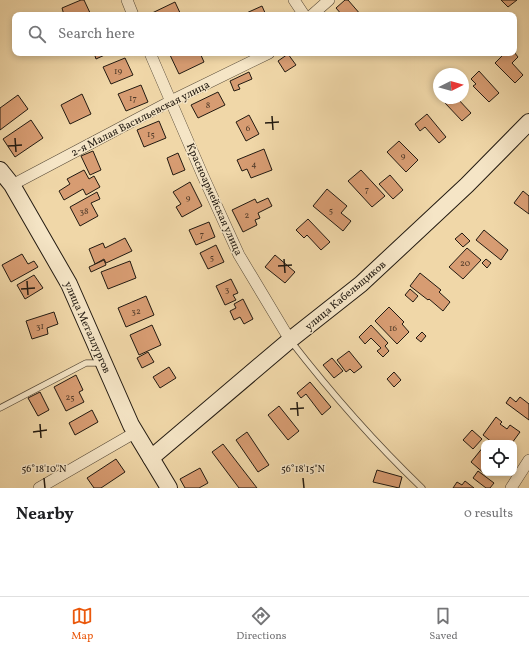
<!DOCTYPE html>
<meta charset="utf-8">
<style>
body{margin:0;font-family:Vollkorn,serif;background:#f2f2f2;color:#202124}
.controls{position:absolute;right:12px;bottom:12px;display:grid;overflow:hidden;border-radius:8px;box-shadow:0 2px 6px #0003}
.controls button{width:36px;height:36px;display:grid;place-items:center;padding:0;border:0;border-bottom:1px solid #e0e0e0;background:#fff;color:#202124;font:20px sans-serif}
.compass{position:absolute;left:433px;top:68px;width:36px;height:36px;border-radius:50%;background:#fff;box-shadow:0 2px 6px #0003;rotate:85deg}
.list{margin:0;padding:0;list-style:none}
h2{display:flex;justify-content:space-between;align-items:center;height:52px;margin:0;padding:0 16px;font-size:17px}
h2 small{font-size:13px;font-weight:400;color:#757577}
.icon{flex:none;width:22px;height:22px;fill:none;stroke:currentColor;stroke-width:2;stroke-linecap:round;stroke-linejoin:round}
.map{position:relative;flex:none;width:529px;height:488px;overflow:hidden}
.search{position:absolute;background:#fff;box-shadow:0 2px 6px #0003;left:12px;right:12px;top:12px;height:44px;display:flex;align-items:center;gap:10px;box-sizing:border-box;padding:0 14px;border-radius:8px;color:#757577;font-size:15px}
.sheet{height:108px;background:#fff}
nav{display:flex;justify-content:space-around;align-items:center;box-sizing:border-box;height:56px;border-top:1px solid #e0e0e0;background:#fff;font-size:11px;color:#757577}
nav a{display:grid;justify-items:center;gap:2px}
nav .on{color:#ea580c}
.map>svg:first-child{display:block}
.building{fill:#d79c72;stroke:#221a11}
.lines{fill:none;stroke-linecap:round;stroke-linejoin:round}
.lane-casing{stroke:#564937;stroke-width:7}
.street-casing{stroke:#564937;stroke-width:12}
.secondary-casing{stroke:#221a11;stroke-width:18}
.lane{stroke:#f5e5c6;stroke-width:5.5}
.street{stroke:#f5e5c6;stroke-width:11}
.secondary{stroke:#f5e5c6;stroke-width:16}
.ticks{fill:none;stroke:#221a11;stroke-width:1.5}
.labels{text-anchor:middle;stroke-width:3;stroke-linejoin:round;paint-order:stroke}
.number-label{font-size:9px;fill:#4f3a29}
.street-label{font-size:11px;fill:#221a11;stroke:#f5e5c6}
.ticks-label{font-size:10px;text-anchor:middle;fill:#221a11;stroke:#f5e5c6;stroke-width:3;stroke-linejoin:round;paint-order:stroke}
</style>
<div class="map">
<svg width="529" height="488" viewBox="0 0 529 488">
<rect width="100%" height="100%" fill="#f0d7a8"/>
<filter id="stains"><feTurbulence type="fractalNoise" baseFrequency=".005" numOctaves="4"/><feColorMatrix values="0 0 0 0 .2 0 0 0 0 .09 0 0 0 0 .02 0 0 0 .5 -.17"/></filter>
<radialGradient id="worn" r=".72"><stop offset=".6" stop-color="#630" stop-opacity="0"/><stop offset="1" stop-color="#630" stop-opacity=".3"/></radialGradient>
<!-- building -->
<g class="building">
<path d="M81,0H84L91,15H64L62,8Z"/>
<path d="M345,0H348L361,15H342L336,8Z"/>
<path d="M501,0H517L508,7Z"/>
<path d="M175,2L181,15H151L150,14Z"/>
<path d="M262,6L266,15H242Z"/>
<path d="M514,52L518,57L512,63L523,75L515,83L495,63L504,54L503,53Z"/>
<path d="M94,53H109L96,59Z"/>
<path d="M174,53H200L204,62L179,74L170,55Z"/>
<path d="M288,54L296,65L285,72L278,61Z"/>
<path d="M125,58L133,75L111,84L103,67Z"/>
<path d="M479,71L499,93L489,102L473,86L476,84L471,79Z"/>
<path d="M249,72L252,79L238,85L240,89L234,91L230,81Z"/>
<path d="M141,85L148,102L126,111L118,94Z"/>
<path d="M218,92L225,105L198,118L191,105Z"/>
<path d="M82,94L91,114L70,124L61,105Z"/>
<path d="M18,95L28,109L0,130V108Z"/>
<path d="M449,98H457L471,113L462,121L445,103Z"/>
<path d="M427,114L446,137L439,143L425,127L420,131L415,124Z"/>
<path d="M249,115L259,134L246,141L236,122Z"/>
<path d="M31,120L43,138L15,157L3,139Z"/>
<path d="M159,121L166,138L144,147L137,130Z"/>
<path d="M399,141L418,160L406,172L387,152Z"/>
<path d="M264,149L272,170L251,178L247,169L242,171L237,160Z"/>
<path d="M93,151L101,170L90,175L81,156Z"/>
<path d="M178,153L185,170L173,175L167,158Z"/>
<path d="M84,170L89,179L94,176L100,187L86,195L83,189L64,200L59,191L70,184L67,179Z"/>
<path d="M361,170L385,196L372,207L348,181Z"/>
<path d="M390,175L403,190L393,199L379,184Z"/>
<path d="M190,182L202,206L182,217L176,207L181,204L173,192Z"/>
<path d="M327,189L347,206L341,213L351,221L343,231L313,206Z"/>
<path d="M523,191L529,196V214L514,203Z"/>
<path d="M97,192L100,199L91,203L98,216L80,226L70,207Z"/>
<path d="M268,198L272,206L258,213L260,218L255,220L257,225L243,232L232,210L255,199L257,203Z"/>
<path d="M308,219L330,242L321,250L307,235L304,238L296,230Z"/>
<path d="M209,222L215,237L196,245L189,230Z"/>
<path d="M484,230L508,250L501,260L476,240Z"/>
<path d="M462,233L470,241L463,247L455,239Z"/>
<path d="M125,238L132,251L106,263L104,259L95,264L89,249L103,243L105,248Z"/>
<path d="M216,245L224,262L208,269L200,253Z"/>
<path d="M467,248L481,260L463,279L449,267Z"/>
<path d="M22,254L28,264L34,261L38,267L11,282L2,265Z"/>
<path d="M275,255L295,272L285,283L265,267Z"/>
<path d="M486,259L491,263L487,268L482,263Z"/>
<path d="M104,260L106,265L91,272L89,267Z"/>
<path d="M130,261L136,278L108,289L101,272Z"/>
<path d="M420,273L441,290L439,292L450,302L443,311L429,299L428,300L410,286Z"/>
<path d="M34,275L43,288L25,299L17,285Z"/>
<path d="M231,279L238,293L233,295L236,300L225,305L216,286Z"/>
<path d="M410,289L418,296L413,302L405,295Z"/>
<path d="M146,296L154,315L126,327L118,308Z"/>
<path d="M243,299L253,319L244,324L240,317L234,320L230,311L236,308L234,304Z"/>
<path d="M389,307L404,322L402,324L409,332L397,344L375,321Z"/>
<path d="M54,312L58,324L47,328L48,334L32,339L26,321Z"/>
<path d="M152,325L161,345L139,355L130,335Z"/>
<path d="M371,325L388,343L385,346L389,351L383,357L377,351L381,348L371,338L365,344L359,337Z"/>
<path d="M422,332L426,336L421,342L416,338Z"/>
<path d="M349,351L362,367L354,373L350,369L346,372L337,360Z"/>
<path d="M148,352L154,362L142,368L137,358Z"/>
<path d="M332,358L343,371L334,378L323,365Z"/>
<path d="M169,367L176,378L160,388L153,377Z"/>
<path d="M394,372L401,380L394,387L387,379Z"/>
<path d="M76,375L83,390L79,392L84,402L66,411L54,387Z"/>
<path d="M310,382L331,407L322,415L306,394L301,398L297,393Z"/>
<path d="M40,392L49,410L38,416L28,398Z"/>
<path d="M510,397L516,402L520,397L529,404V420L506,403Z"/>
<path d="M279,406L299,431L288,440L268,415Z"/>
<path d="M92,410L98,422L75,435L69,423Z"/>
<path d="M496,417L502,422L500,424L507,429L510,425L520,432L512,443H493L483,435Z"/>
<path d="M472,430L482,439L473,449L463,440Z"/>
<path d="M247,432L269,465L258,472L236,440Z"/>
<path d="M223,444L257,488H239L212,452Z"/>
<path d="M484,446V473H488L486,475L471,462Z"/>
<path d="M116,459L125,472L101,488H94L87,478Z"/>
<path d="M200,468L208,483L199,488H185L180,479Z"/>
<path d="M377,470L402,477L399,488L373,482Z"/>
<path d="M478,471L494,483L490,488H486L473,478Z"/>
<path d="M465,481L474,488H453L457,482L462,485Z"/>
</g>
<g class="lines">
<defs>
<g id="lane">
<path d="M290,340C331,393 374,442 422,488"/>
<path d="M0,408L86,363H101"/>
</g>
<g id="street">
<path d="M127,0L133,15"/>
<path d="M294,0L304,15"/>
<path d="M312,15L329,0"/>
<path d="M150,53L203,176L239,255L290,340"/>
<path d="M12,185L171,101L269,53"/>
<path d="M39,488L136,432"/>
<path d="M511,488L529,460"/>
</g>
<g id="secondary">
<path d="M0,170L12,185L69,284L131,425L169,488"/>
<path d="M151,458L290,340L361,284L467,185L529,122"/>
</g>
</defs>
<!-- lane casing -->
<use href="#lane" class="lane-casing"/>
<!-- street casing -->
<use href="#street" class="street-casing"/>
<!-- secondary casing -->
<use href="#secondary" class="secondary-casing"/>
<!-- lane -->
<use href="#lane" class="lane"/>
<!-- street -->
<use href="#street" class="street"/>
<!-- secondary -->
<use href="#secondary" class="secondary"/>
</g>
<!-- ticks -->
<path class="ticks" d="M272,116L273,130M265,123L279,122M15,138L16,152M8,146L22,145M284,259L285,273M278,266L292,265M27,281L28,295M21,289L35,288M297,402L298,416M290,409L304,408M40,424L41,438M33,432L47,430M44,478L45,488M303,478L304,488"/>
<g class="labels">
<!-- number labels -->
<g class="number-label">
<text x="118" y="74">19</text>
<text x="133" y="101">17</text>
<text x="208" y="108">8</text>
<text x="248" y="131">6</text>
<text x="151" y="137">15</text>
<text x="403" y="159">9</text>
<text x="254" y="167">4</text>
<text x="367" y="192">7</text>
<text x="188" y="201">9</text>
<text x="331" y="213">5</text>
<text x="84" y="214">38</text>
<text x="247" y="218">2</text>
<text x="202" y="237">7</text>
<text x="212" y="260">5</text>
<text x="465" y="266">20</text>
<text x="227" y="292">3</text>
<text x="136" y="314">32</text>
<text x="40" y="329">31</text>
<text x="393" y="331">16</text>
<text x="70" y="400">25</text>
</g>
<!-- street labels -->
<g class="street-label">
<text transform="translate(140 118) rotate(-27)" y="4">2-я Малая Васильевская улица</text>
<text transform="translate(215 199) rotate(66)" y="4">Красноармейская улица</text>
<text transform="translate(345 295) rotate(-40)" y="4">улица Кабельщиков</text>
<text transform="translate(88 327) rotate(66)" y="4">улица Металлургов</text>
</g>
</g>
<g class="ticks-label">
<text x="44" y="472">56°18'10"N</text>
<text x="303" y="472">56°18'15"N</text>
</g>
<rect width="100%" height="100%" filter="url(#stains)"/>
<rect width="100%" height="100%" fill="url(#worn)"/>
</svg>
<div class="controls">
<button><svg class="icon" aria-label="locate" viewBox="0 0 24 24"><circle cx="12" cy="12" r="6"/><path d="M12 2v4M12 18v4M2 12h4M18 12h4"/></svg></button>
</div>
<svg class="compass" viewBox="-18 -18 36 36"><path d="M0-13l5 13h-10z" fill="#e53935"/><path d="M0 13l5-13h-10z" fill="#757577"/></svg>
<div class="search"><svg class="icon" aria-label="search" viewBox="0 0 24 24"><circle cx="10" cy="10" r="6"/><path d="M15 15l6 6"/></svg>Search here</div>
</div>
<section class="sheet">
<h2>Nearby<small>0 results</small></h2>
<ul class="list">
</ul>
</section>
<nav>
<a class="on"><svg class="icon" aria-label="map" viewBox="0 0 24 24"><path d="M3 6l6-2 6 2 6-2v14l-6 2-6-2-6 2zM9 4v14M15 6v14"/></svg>Map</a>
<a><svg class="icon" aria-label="directions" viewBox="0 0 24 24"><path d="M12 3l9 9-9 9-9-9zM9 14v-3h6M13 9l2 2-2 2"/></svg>Directions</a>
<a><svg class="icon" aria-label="saved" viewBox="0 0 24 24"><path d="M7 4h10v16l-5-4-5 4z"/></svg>Saved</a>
</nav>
